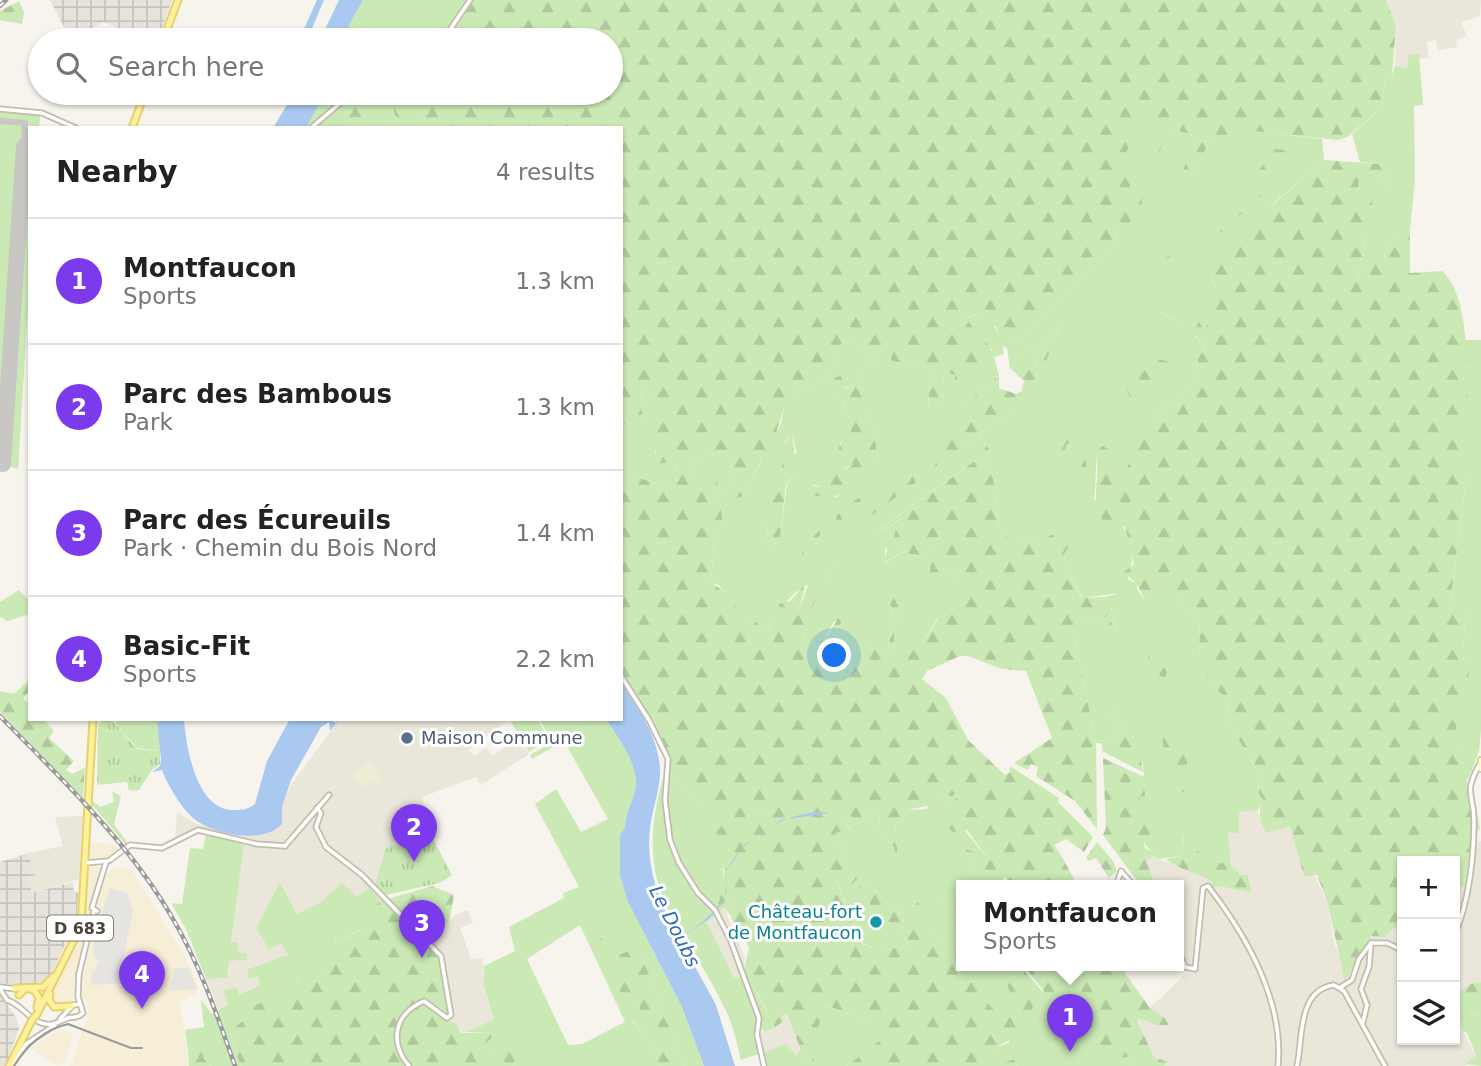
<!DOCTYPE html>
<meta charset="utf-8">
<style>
body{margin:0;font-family:"DejaVu Sans",sans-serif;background:#f6f6f6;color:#222}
.controls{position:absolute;right:21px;bottom:21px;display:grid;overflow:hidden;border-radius:0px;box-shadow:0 2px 5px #0004}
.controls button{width:63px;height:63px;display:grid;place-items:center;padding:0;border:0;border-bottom:2px solid #e0e0e0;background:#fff;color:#222;font:35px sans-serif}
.you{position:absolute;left:835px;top:656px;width:24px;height:24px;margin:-18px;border:5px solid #fff;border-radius:50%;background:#1a73e8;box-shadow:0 0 0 10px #1a73e833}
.badge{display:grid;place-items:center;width:46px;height:46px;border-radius:50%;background:#7c3aed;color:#fff;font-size:23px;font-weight:700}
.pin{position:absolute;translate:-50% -58px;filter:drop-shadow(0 2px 4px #0008)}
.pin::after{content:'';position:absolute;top:37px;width:24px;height:21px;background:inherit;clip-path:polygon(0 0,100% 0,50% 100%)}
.popup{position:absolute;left:956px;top:880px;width:228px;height:91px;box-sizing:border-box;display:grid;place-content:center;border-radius:0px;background:#fff;filter:drop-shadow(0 2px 5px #0005);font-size:23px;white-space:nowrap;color:#767676}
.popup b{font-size:26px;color:#222}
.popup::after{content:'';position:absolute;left:50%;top:100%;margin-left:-14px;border:14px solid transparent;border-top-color:#fff}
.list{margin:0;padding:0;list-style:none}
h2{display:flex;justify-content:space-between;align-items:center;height:91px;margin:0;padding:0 28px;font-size:30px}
h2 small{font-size:23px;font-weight:400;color:#767676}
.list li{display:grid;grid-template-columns:46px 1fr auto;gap:21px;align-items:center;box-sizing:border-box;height:126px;padding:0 28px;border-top:2px solid #e0e0e0}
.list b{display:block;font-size:26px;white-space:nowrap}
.list p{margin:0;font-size:23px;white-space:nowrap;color:#767676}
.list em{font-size:23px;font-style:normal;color:#767676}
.icon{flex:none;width:38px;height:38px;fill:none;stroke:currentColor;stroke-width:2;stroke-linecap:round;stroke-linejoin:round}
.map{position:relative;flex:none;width:1481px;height:1066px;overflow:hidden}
.search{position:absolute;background:#fff;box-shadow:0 2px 5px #0004;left:28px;top:28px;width:595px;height:77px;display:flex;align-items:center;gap:18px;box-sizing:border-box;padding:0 24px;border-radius:38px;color:#767676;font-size:26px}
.panel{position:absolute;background:#fff;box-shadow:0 2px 5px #0004;left:28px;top:126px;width:595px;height:595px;border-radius:0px}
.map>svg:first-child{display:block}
.residential{fill:#eae7da}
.commercial{fill:#f7eed8}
.industrial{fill:url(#industrial-grid)}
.education{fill:#efecd6}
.green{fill:#cae9b5;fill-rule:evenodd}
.forest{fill:url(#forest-firs)}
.park{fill:url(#park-tufts)}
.parking{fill:#e5e4e0}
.water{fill:#a9c9f1}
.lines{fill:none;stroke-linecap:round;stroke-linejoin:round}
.stream{stroke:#a9c9f1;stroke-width:2}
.taxiway{stroke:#c8c7c3;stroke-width:6}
.runway{stroke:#c8c7c3;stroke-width:16}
.tertiary-casing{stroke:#c2beae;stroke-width:7}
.secondary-casing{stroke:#d5cf9b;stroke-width:8}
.primary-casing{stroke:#e5d36b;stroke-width:9}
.tertiary{stroke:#fff;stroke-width:3.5}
.secondary{stroke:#fffacd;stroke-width:4.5}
.primary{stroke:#fef19d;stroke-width:5}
.tram{stroke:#9a9a9a;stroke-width:2}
.rail-casing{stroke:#9a9a9a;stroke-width:4.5}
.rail{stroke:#fff;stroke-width:2;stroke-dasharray:5;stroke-linecap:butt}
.primary-bridge-casing{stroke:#e5d36b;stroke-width:9;stroke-linecap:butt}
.primary-bridge{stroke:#fef19d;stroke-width:5}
.service-dot{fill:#5c6f8a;stroke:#fff;stroke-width:2.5}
.culture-dot{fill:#0f9aa8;stroke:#fff;stroke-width:2.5}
.labels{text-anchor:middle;stroke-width:6;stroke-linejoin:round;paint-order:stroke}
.shield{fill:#fff;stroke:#817e74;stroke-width:2}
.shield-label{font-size:16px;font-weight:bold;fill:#4b4639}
.service-label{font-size:18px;fill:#4e5e75;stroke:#fff;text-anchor:start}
.culture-label{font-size:18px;fill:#0d838f;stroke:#fff;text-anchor:end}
.water-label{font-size:19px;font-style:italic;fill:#306ab8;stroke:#fff}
</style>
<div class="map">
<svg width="1481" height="1066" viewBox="0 0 1481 1066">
<defs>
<pattern id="industrial-grid" width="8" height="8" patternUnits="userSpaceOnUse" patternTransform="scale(1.75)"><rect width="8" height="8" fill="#e6e3dd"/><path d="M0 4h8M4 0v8" fill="none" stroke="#c7c4be"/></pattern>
<pattern id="forest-firs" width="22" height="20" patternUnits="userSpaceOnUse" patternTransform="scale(1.75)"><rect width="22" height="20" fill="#cae9b5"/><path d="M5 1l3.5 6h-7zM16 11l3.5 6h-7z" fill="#afc99c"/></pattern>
<pattern id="park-tufts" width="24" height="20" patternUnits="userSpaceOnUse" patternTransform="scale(1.75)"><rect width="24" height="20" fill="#cae9b5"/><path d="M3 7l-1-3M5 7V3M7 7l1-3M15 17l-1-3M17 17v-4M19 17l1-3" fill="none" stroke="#afc99c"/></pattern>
</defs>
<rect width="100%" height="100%" fill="#f6f4ec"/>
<!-- residential -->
<g class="residential">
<path d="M1386,0H1481L1480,16L1461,22L1467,36L1456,40L1457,47L1438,50L1436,40L1427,42L1429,58L1419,59L1418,54L1410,55L1407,68L1395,66L1396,26Z"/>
<path d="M340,719H510L469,750L474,756L486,747L493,756L518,737L529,754L481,785L476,777L422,797L436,838L410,854L381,901L369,888L357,898L325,900L297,914L281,883V943L288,955L249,969L258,976L260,985L238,995L223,990L228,1004L218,1009L206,979L227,978L229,961L247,960V953L237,952L231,943L244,845L193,830L175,840L177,812L197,824L243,835L277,829L282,823V807L290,786Z"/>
<path d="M1258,810L1260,818L1290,825L1327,901L1335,946L1351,975L1371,936L1394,927L1402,937V1040H1455V999L1463,1031L1476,1056L1466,1066H1164L1168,1062L1154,1057L1139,1028V1018L1153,1025L1163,1024L1165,1018L1150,1008L1186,973L1179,956L1178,886H1155L1146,859L1156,854L1158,859L1194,871L1220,886L1252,893L1248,875H1241L1231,866L1227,832L1239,834V812Z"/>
<path d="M83,816L79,879L32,893L28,877L35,874L28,853L63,846L55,817Z"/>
<path d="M1470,841H1481V982L1471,984L1457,997L1455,889L1465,886Z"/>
<path d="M724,907L745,958L742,976L734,979L707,922Z"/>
<path d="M468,910L473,923L460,928L471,959L483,958L484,986L494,1019L464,1033L449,1021L437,945L426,932L430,925L449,923L455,915Z"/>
<path d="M786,1013L802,1051L796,1055L762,1053L757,1035L784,1021L781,1016Z"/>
</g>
<!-- commercial -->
<g class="commercial">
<path d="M87,841L114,845L119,850L105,859H91L87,856Z"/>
<path d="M94,866L101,868L102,872L106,874L116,866L132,870L190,966L198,986L197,993L180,1002L189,1066H71L90,1006L82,998H76L64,1007L52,1003L51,992L79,936L88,868Z"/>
<path d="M61,1029L73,1035L65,1062L58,1066L31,1048Z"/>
</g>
<!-- industrial -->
<g class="industrial">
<path d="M50,0H172L158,40H146L104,22L71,40Z"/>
<path d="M28,853L35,875L28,877L32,893L73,882L74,891L78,893L77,917L49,980L17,987H0V862Z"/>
<path d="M0,993L17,1019L19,1029L5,1066H0Z"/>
</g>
<!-- education -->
<path class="education" d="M369,762L384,781L376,786L371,780L362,788L354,776Z"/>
<!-- green -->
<g class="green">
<path d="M363,0H473L448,40H341Z"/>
<path d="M1409,54H1419L1423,105L1414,106L1415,180L1410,230L1392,236L1383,261L1366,283L1357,284L1366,235L1358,190L1359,178L1384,177V187L1391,182L1379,164L1360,162L1352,134L1382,108L1385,81L1392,75L1395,66L1407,68Z"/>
<path d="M325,93H356L314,128H306Z"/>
<path d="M401,93H416L427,128H369L363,110L378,96H390L395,115L403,109Z"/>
<path d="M0,112L40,115L39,128H30V275L18,469L0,463Z"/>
<path d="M1145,117L1164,124L1150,164L1170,128L1196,136L1184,170L1195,175L1210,139L1252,131L1322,139L1324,160L1274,203L1210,276L1217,290L1206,328L1203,330L1197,319L1159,312L1186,327L1205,346L1198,357L1197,380C1179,397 1154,414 1140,435C1131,448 1132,465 1123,475L1109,451L1100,443C1094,462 1097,480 1094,499C1123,524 1140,537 1128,579L1137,584V589L1145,601H1149L1150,591L1168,575L1182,607L1200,618L1199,660L1210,682L1227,700L1231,727L1258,771L1259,794L1263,800L1258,810L1239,812V834L1228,832L1230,859L1221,864L1209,840V855L1205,859L1197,850L1193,855L1183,837V847L1177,843L1182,856L1158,859L1144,843L1160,839L1140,812V797L1145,795L1143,763L1136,753L1135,739L1122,729L1114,701L1108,713L1120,737L1118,744L1096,743L1073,630L1082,617L1099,619L1108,616L1111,620L1108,627L1117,635L1111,607L1119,593L1083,598L1066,568L1064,554L1040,540L1001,536L989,449L978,435L1009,414L1021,394L1037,380L1035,359L1044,343L1047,345L1042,360L1045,361L1065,318L1010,368L1007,348L1058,304L1114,245L1118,226L1138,221L1127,193L1122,158Z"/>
<path d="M979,314C997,326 1000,333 1004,354L994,357L999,375L961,409V427L936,466L973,440L984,454L874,533L878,534L904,517V524L895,530L894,537L885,540V563L908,549L923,555L946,540L939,571L958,576L957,591C936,611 932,645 899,657L893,654L895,625L900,611L887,597L893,611L888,654L834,637L842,621H834L824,640L805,646C800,625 824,581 836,561L801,612H798L808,585C792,589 773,620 765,634L740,615L719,585L711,582L714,544L723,524L717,480H693L688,475L690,458L728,451L734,479L722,493L743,496L781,424L784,407L790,406L799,388L825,383L843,340L875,349L851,390L834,378V397L845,403L843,407L851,420V432L840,443L841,462L850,458L853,465L839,469L834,479L822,487L813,485L816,493L837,497L848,483L878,460L873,424L867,409V385L880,350L886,343L892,361L931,369L928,408L942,405L944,371L955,375L957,381L993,350L980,340L965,319ZM792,433L800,468L787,484L780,539L769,553L766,528L771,501L770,482L784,467L785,441Z"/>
<path d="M1465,340H1481V730L1479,751L1471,772L1465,769L1456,740V722L1470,666L1463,652L1466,610L1449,613L1467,474H1463Z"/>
<path d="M645,391L653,393L657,427L655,454L675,461L677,485L670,487L621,473V427L627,422L639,432L643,420L640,398Z"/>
<path d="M19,590L30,601V614L8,621L0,617V602Z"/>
<path d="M117,719H157L161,751L137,748L116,724Z"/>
<path d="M537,719L549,739L529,752L510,720Z"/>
<path d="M539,719H606C618,738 641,767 635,791C631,806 626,810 625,828L620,834V875L627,900L682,1007L704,1066H685L640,951L614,956L604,940L640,1007V1016L632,1020L650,1042L660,1066H513L519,1056L495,1053L481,1046L492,1033L466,1032L494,1019L484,986V966L515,951L509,927L564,898L563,893L579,887L535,804L556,789L581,832L608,819L564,741L532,759L530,755L553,742ZM580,925L625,1022L582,1044L568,1045L527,959Z"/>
<path d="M670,777L705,809L734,822L758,811L772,814L723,869V895L719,900L734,901L737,910L730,915L724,907L707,922L734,978L742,976L758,1003L747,978L749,977L766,1011H769L775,1027L764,1032L760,1026L758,1040L762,1053L786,1044L796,1055L813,1062L809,1044L827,1006L867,1021L888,1035L847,1066H764L761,1053L741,1060C737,1045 734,1028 727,1013C684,919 631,899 662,781Z"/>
<path d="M959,791L963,793L945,806L987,858L964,849L987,886H962L961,916L941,900L922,898L958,926V931L961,933L962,966H1005L1001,972L1012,997L996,1014L981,994L979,984L973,981L962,984L950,943L931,935L912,921L920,902L901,913L868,884L856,888L870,896L867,901L913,947L892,948L882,940L881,951L862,943L836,879L860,875L838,856L845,845L827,841L837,831L851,830L844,822L852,816L864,830L869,813L879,815L880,831L894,847L898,863L895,823L900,822L906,810L926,809L936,795L951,796Z"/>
<path d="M206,834L244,845L231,942H238L237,952L247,953V960L229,961L227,978L206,979L186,929L171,903L182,904L190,848L203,849Z"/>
<path d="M280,882L297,914L321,902L342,883L357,897L369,888L381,901L374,908L383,922L366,933L359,930L337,944L334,939L329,973L306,986L299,978L294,987L250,1008V1015L235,1027L238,1034L232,1043L241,1066H211L196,1046L188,1051L185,1030L204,1027L201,1000L212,1014L228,1004L223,990L237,987L239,995L260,985L258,976L248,978V969L288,955L281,943L269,949L256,928Z"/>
<path d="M1021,966L1041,990L1122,1047L1134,1066H1017L1014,1059L1003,1064L996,1047L1009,1043L1025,972Z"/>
<path d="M1465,1015L1481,1016V1066L1465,1064L1476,1055L1467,1033Z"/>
</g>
<!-- forest -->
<g class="forest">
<path d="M473,0H1386L1396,26L1392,75L1385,81L1382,108L1347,137L1338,140L1252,131L1236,146L1210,139L1195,175L1183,171L1196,136L1170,128L1152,167L1150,164L1163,125L1145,118L1123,158L1139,165L1127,193L1143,196L1138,221L1144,225L1142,229L1118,226L1114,245L1058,304L1007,348L1002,346L996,326L991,327L979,314L966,318C973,331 991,344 994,356L955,390V375L944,372L942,405L928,408L931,369L892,361L886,343L880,350L867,385V409L873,424L878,460C868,471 837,497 827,501L823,496H811L810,486L822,487L833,479L831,475L841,464L846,468L853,465L850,459L845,463L841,462L836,454L845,435L851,432V421L843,406L845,403L834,397V378L842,375L846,378L845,387L851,390L875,349L843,340L825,383L799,388L790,407H784L769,457L762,459L743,496L727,501L722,493L734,479L728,451L690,458L688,475L693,479H717L723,524L714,544L711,581L726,594L731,592L735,597V606L742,612L740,615L752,624L757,622L765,634L774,619L775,608L779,610V604L790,601L806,583L798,612H801L826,568L837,559C826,578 800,625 805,646L824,640L841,614L842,621L834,637L888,654L893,611L887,597L889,592L892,593L900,611L895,625L893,653L899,657C918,650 943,623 941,603L957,591L958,576L940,571L937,576L930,574L931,555L945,541L923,555L909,554L907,549L884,563L887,550L881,542L894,537L895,530L904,524L903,517L878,534H873L983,455L973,440L935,467L944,426H961V409L999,375V388L1016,394L1022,391L1024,381L1010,368L1065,318L1069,319L1059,330L1046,361L1042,360L1047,345L1044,344L1035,359L1037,380L1026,390L1027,396L1021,395L1009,414L978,435L989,449L1001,536L1040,540L1063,530L1068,548L1064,554L1066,568L1082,598L1106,597L1121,592L1116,604L1111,608L1117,635L1108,640L1105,631L1111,620L1108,616L1099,619L1083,617L1085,630H1073L1096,743L1097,829L1075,801L1036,776L1038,767L1031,764L1028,770L1014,763L1052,738L1026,671L1002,669L968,656H960L927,671L922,679L946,698L968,740L1005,775L1010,772V766L1059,798L1058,802L1093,837L1084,852L1066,839L1054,845C1064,858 1069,871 1078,886H1016L1004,877L1000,886H987L964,849L986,856L967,830L953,832L944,823L945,806L962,794L959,791L952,796L937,795V804L906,810L900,822L895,823L899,872L894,847L880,831L879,815L869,813L864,831L851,816L844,822L851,831L837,832L828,841L845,845L838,856L861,875L851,885L836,880L862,944L881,950L882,939L892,942L893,948L913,947L866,900L869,896L855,888L868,884L901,913L919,902L926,909L913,921L931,935L950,943L962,984L973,981L984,985L981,994L996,1013L1012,997L1001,972L1005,966H1021L1039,992L1021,1034L996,1047L1003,1063L1014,1059L1017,1066H847L887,1035L867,1021L828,1006L810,1044L814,1062L796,1055L801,1050L787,1014L781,1016L784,1021L775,1027L749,977L758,1004L754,1005L742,976L749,949L743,932L738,933L730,915L737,910L734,901L726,900L721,906L718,904C724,890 721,873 728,860L716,832L722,825L732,832L733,843L772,814L758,811L734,822L713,821L705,809L670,777L669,762L621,674V473L670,487L677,484L675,461L658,464C653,447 656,414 653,393L645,391L640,397L643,420L639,433L627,422L621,427V128H427L416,93H611V40H448Z"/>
<path d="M19,1L24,12L22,24L0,20V11Z"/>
<path d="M356,93H401L405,113L400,119L395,115L390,96H379L363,110L369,128H314Z"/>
<path d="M1276,149L1286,150L1283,158C1271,165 1264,176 1258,187L1265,191L1222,232L1218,231L1219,225L1244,201L1248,186L1263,165L1267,151Z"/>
<path d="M1324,160L1379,164L1391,182L1384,187L1383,177L1359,179L1358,190L1369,193L1378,221L1377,229L1366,235L1357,283H1366L1375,260L1383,261L1392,236L1410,230V273L1442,271C1478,301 1466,428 1463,473L1467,474L1449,612L1466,610L1463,652L1470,666L1462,720L1456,722V740L1465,768L1471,772L1466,781L1474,794L1480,830L1472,829L1465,886L1455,889V861H1402V937L1394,927L1385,937L1371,936L1345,981L1327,901L1317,875L1304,876L1290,826L1266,833C1260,820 1257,813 1263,800L1259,794L1258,771L1231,727L1227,700L1210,682L1199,660L1200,618L1182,607L1168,576L1159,591H1150L1149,602L1145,601L1137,584L1124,572L1134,564L1125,526L1113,536C1094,510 1095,508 1097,477C1098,465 1096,456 1099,443L1109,450L1123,474C1131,465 1131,448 1140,434C1155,414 1179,397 1197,380L1198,357L1205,346L1196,336L1187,338L1186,327L1158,311L1169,299L1179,314L1198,319L1203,329L1206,328L1210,308L1204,297L1217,289L1210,276L1208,262Z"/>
<path d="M1177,246L1186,253L1181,261L1172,260L1171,276L1152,293L1163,261Z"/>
<path d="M1157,359L1180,364L1184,369L1178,375L1161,368C1158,383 1135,403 1122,405L1130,397L1126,388Z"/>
<path d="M1078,415L1080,432L1066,445L1065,451L1071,460H1086L1087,477H1084L1080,467H1066L1058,461L1059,441L1053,437Z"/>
<path d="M792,432L794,453L802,457L805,463L786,484L780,539L768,554L766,516L771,501L768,477L773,470H782L783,447Z"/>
<path d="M908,468L916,482L838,541L835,539L846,517L835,524L837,515L863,494L854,520L876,498L878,486L883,485L889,490L896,487V481L907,477L904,470Z"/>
<path d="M822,528L819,536L821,553L800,570L798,567L805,545Z"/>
<path d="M1148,643H1156L1162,662L1169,666L1165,679L1159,675L1154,654L1150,664L1146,645Z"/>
<path d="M30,679V691L23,698L30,705V719H43L54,731L49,738L74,761L66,770L72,774L85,768L83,798L0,712V691L14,694Z"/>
<path d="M1107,701H1114L1122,729L1135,739C1136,753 1143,760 1143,772L1102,751V743L1118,744L1120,737L1108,713L1103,711L1102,705Z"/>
<path d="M1168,715L1181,745L1182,739L1188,741L1187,771L1183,776L1186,793L1182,792L1175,766L1173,774L1169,771C1164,755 1161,738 1162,719Z"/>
<path d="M1103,758L1144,777L1145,796L1140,797V812L1146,813L1149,825L1168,827L1172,842L1160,839L1144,843L1145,848L1156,854L1146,860L1155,886H1141L1103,835L1106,828Z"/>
<path d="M112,791L121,796L114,824L127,842L126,845L90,802V799L100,807L114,802Z"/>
<path d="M1184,835L1193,854L1198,850L1205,859L1209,854V839L1221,864L1230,859L1231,866L1241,875H1248L1252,893L1220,886L1212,888V882C1199,872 1178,870 1166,859L1182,856L1176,842L1183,846Z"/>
<path d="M1097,842L1113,861L1117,871L1109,878L1096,858L1088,861L1086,858Z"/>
<path d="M432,886L454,895L449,923L430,925L426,932L437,945L449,1021L455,1023L461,1033H492L493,1037L482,1046L495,1053L510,1046L519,1056L513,1066H241L232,1043L238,1034L235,1027L250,1015V1008L293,987L300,978L306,986L329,973L320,949L333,939L337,944L360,930L366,933L382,922L373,908L381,901Z"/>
<path d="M920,897L941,900L961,916V933L958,931V926Z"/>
<path d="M597,937L604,940L615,956L630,951L634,946L640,951L685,1066H660L650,1042L632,1019L640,1016V1007L634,996L623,998Z"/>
<path d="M1024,966H1120L1150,1008L1165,1018L1169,1025H1154L1139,1018L1138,1023L1154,1057L1168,1062L1164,1066H1134L1129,1057L1118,1058L1121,1048L1102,1057L1076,1032Z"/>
<path d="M1481,982V1016L1465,1015L1467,1033L1463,1031L1455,996L1471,984Z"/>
<path d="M196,1046L203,1048L204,1058L211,1066H189L188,1051Z"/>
</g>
<!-- park -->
<g class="park">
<path d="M101,719L112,720L137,749L160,751V764L152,770L138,791L129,790L127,782L97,785L98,724L101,723Z"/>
<path d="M430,833L452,875L440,883L385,895L375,886L385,850L390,845L410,848Z"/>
</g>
<!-- parking -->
<g class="parking">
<path d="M110,888L127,893L133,911L120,972L127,974L125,983L91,985L92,971H95L98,960L92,953L96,935L104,937L106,930L97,928Z"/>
<path d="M188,967L197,989L170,991L175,968Z"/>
</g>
<!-- water -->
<g class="water">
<path d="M317,0H324L307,40H299Z"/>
<path d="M339,0H363L341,40H320Z"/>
<path d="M294,93H325L306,128H273Z"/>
<path d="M621,680C637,706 658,736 660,768C661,785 654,804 651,821C644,864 658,901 679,938C699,928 711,914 725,898C729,887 723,879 729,867C744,836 795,807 829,813L781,820L745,844L727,871L725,899L710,918L680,939L716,1005L735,1066H704L682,1007L627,900L620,875V834L625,828C626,810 631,806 635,791C641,767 618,738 606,719H621Z"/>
<path d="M157,719H184C186,746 196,811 234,810C243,810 249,809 255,804L267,761L290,719H331L335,723L340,719L330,731L329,722L321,727L291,780L282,807V824C264,844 221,835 200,823C185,815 168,786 162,770L152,772L160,766L161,760Z"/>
</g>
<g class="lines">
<!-- stream -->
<path class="stream" d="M99,719L100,720"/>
<!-- taxiway -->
<path class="taxiway" d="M0,121L25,123L24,146"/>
<!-- runway -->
<path class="runway" d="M3,464L24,146"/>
<defs>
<g id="tertiary">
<path d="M443,40L470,0"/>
<path d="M0,109L42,113L76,128"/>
<path d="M311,128L352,93"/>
<path d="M621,676L649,720L668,759L665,800L670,840L679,863L698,893L715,910L730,939L759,1018L757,1035L764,1066"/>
<path d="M317,808L321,813L316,827L326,847L362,875L441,956L451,1015L447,1018L424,1001C394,1014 389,1042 409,1066"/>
<path d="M285,846L329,795"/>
<path d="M110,860L130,845L162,848L198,830L257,844L285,846"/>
<path d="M84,863L108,861"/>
<path d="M1116,886L1121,871L1134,886"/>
<path d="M97,911L92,908L106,862"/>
<path d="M1455,934C1469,901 1474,857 1474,821C1474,792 1463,795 1479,765"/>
<path d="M1371,943H1387L1402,950"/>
<path d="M1178,950L1185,967L1195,969L1203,888L1208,886C1246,935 1284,1001 1278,1066"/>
<path d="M79,974L94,911"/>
<path d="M0,987L16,989"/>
<path d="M1341,987L1352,980L1359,959L1371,943"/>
<path d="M0,989L7,1000C23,1004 32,1027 52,1024C57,1023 62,1020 68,1018C75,1016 77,1019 83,1013L78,997L79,973"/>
<path d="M60,1019L73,1005L80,1004"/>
<path d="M1363,1022L1367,1005L1361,989L1369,967L1371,943"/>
<path d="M13,1063L26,1044L55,1025"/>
<path d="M1297,1066C1303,1039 1297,990 1334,985L1344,991L1385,1066"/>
</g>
<path id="secondary" d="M1481,760V769"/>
<g id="primary">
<path d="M163,40L178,0"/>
<path d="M132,128L145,93"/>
<path d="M15,988L43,987L53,977"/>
<path d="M50,994L49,1000L54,1007L71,1006"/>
<path d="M19,995L26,988L35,991L39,998L37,1008"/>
<path d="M35,1018L81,926L93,719"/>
<path d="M9,1066L31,1022"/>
</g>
</defs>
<!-- tertiary casing -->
<use href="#tertiary" class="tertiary-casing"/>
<!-- secondary casing -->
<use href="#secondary" class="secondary-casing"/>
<!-- primary casing -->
<use href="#primary" class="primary-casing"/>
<!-- tertiary -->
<use href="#tertiary" class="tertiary"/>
<!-- secondary -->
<use href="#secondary" class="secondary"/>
<!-- primary -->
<use href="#primary" class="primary"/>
<!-- tram -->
<path class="tram" d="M14,1066C26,1046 45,1029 68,1024L131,1048H142"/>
<defs>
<g id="rail">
<path d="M0,6L6,0"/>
<path d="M0,716C62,780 128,841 173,919C200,965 217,1015 235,1066"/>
</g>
</defs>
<!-- rail casing -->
<use href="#rail" class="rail-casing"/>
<!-- rail -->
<use href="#rail" class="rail"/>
<defs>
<path id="primary-bridge" d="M31,1022L34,1017"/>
</defs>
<!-- primary-bridge casing -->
<use href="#primary-bridge" class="primary-bridge-casing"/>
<!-- primary-bridge -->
<use href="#primary-bridge" class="primary-bridge"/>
</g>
<!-- markers -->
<circle class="service-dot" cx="407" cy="738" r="7"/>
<circle class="culture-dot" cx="876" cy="922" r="7"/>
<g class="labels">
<!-- shield labels -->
<rect class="shield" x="47" y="915.5" width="66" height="25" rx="5"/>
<g class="shield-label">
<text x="80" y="934">D 683</text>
</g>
<!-- service labels -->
<g class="service-label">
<text x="421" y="744">Maison Commune</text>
</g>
<!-- culture labels -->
<g class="culture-label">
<text x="862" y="918">Château-fort<tspan x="862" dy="21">de Montfaucon</tspan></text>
</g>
<!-- water labels -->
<g class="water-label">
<text transform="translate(675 926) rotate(63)" y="7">Le Doubs</text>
</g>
</g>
</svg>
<div class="controls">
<button>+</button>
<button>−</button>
<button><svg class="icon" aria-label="layers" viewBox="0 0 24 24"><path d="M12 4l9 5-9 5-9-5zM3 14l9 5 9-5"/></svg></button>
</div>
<div class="you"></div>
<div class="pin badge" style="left:1070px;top:1052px">1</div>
<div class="popup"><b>Montfaucon</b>Sports</div>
<div class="pin badge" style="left:414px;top:862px">2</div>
<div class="pin badge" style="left:422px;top:958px">3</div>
<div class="pin badge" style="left:142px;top:1009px">4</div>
<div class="search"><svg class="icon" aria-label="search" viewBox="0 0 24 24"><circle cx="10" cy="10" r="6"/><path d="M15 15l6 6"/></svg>Search here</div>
<section class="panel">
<h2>Nearby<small>4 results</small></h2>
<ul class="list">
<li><span class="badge">1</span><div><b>Montfaucon</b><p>Sports</p></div><em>1.3 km</em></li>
<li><span class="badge">2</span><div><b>Parc des Bambous</b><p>Park</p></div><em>1.3 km</em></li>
<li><span class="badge">3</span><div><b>Parc des Écureuils</b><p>Park · Chemin du Bois Nord</p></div><em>1.4 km</em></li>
<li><span class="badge">4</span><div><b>Basic-Fit</b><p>Sports</p></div><em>2.2 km</em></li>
</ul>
</section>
</div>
